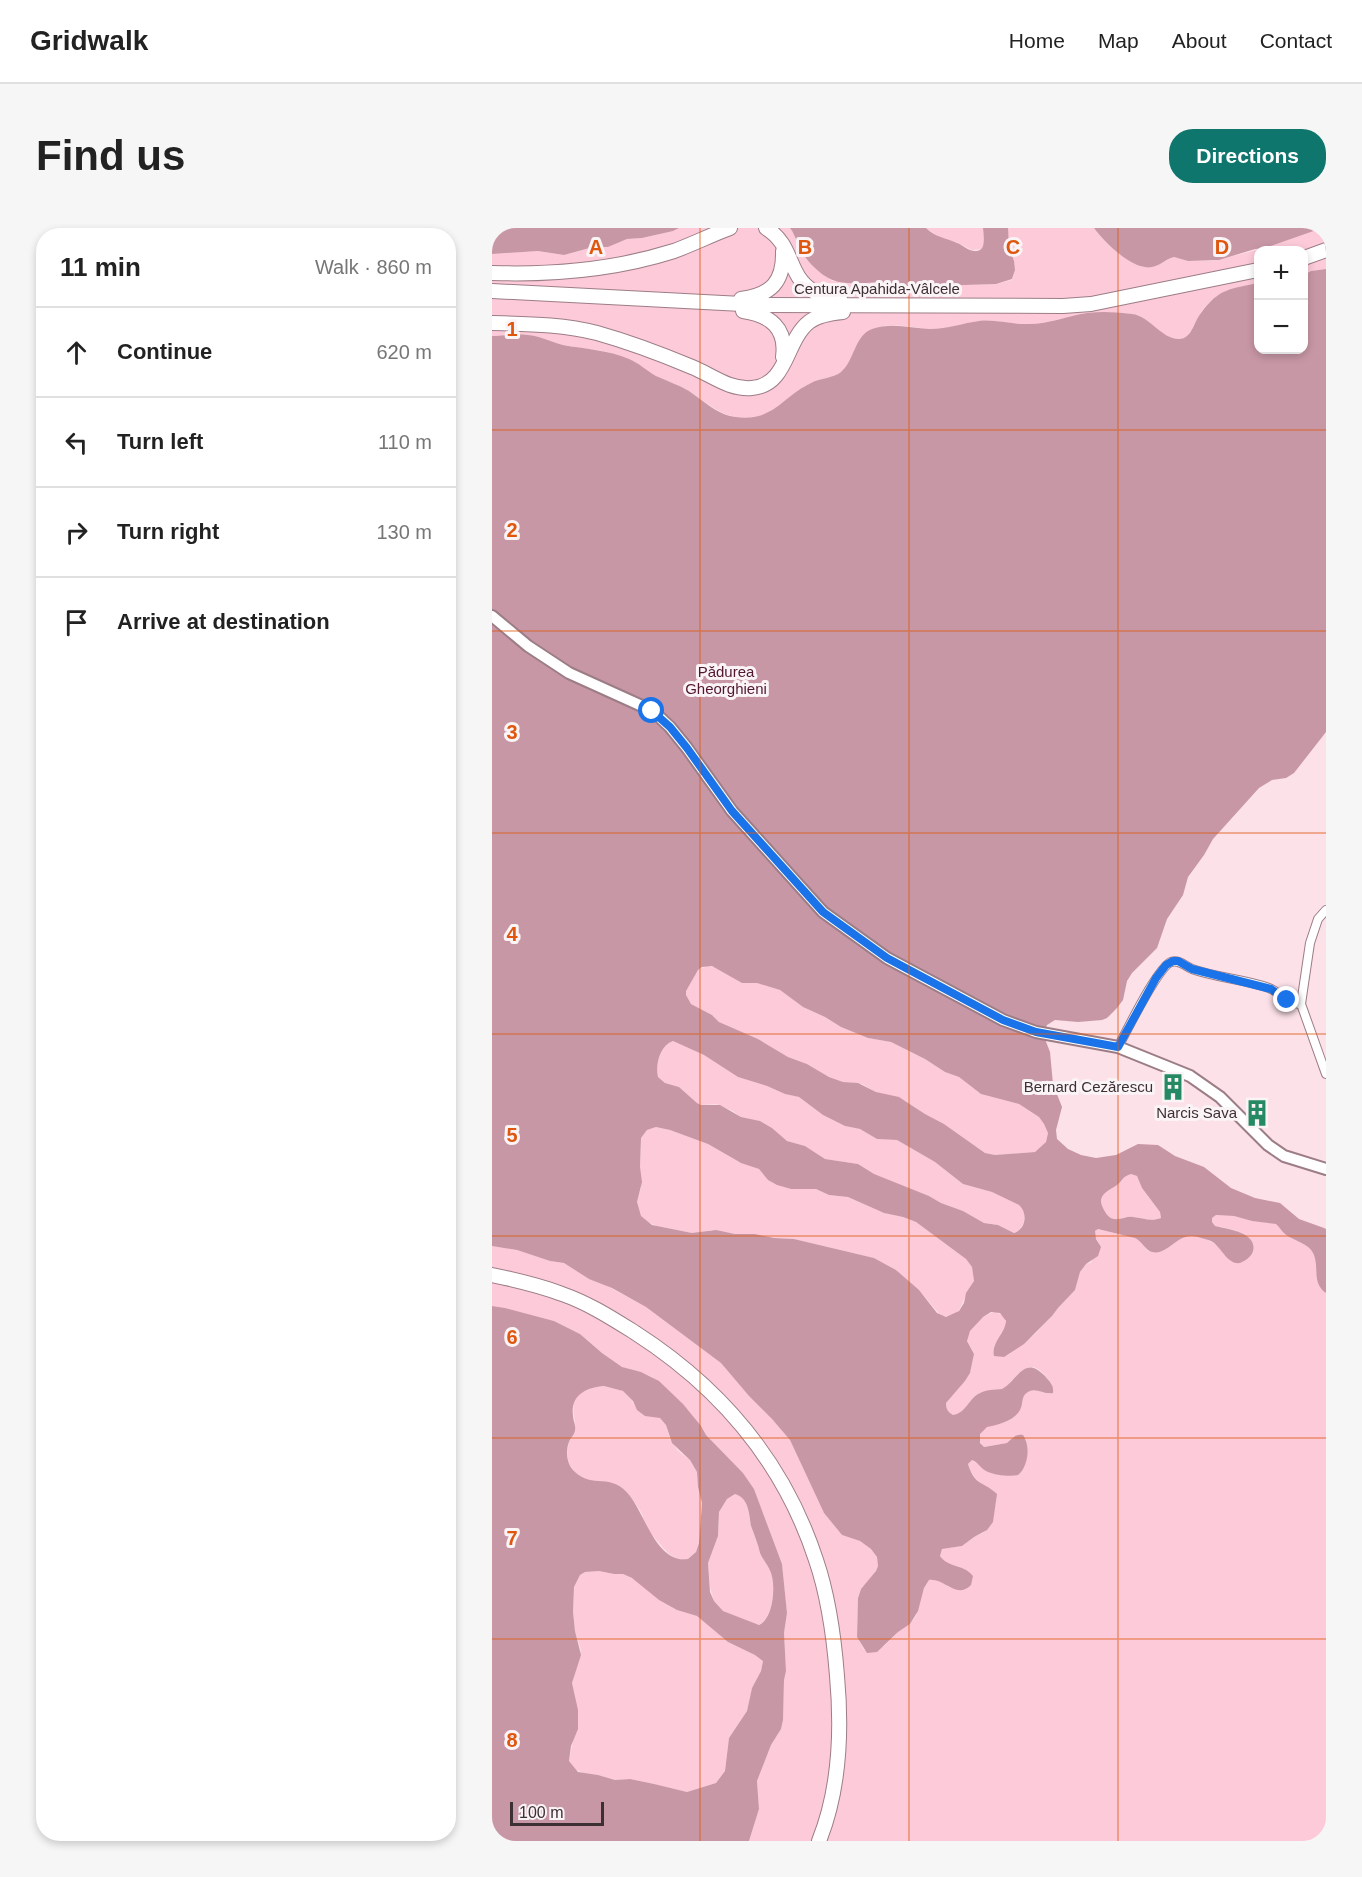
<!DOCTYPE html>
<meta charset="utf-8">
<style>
body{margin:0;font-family:Helvetica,sans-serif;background:#f6f6f6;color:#222}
.controls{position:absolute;right:18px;top:18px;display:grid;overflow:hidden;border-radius:12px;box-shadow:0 3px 9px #0003}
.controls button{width:54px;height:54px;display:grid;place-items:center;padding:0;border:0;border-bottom:2px solid #e0e0e0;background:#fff;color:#222;font:30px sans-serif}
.scale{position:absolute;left:18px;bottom:15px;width:94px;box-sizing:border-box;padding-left:6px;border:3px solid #3d3034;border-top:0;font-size:16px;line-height:21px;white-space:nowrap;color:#3d3034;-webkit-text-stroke:4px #fbf4f6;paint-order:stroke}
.stop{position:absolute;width:18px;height:18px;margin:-14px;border:4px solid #1a73e8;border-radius:50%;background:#fff}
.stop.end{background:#1a73e8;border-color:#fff;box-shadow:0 2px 6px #0008}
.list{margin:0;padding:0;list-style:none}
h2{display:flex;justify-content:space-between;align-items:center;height:78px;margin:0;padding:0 24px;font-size:26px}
h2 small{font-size:20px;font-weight:400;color:#767676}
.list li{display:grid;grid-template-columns:39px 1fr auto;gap:18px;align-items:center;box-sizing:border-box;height:90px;padding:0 24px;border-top:2px solid #e0e0e0}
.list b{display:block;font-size:22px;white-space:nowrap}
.list em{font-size:20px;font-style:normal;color:#767676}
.icon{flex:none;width:33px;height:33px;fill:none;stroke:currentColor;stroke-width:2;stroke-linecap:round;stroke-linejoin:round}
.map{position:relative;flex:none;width:834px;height:1613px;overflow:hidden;border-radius:24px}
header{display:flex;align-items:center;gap:36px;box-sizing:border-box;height:84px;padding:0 30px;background:#fff;border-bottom:2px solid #e0e0e0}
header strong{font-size:28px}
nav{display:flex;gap:33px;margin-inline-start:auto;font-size:21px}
.intro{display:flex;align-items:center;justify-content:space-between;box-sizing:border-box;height:144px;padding:0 36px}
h1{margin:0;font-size:42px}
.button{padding:15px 27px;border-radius:24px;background:#0f766e;color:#fff;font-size:21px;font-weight:700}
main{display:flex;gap:36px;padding:0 36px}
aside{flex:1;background:#fff;border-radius:24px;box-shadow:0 3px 9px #0003}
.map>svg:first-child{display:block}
.green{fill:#fccad9}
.forest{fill:#c897a6;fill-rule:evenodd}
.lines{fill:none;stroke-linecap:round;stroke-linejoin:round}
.street-casing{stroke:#9c7d86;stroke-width:10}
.secondary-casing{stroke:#9c7d86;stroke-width:14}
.highway-casing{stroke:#9c7d86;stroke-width:16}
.street{stroke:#fff;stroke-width:8}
.secondary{stroke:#fff;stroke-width:10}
.highway{stroke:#fff;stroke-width:14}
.route{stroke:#1a73e8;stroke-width:8}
.grid{fill:none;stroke:#df570e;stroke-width:1.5;stroke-opacity:0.55}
.labels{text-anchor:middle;stroke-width:6;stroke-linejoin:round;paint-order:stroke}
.street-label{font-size:15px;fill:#3d3034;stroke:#fbf4f6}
.park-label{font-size:15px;fill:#52172f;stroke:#fbf4f6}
.poi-label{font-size:15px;fill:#3d3034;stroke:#fbf4f6;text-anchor:end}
.grid-label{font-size:20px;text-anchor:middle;font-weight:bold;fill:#df570e;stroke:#fbf4f6;stroke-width:6;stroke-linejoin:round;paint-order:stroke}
</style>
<header>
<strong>Gridwalk</strong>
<nav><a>Home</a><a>Map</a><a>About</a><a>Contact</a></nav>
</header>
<div class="intro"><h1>Find us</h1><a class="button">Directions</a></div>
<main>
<aside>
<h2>11 min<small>Walk · 860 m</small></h2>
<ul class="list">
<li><svg class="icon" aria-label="ahead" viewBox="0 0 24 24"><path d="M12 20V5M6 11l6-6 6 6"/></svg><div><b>Continue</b></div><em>620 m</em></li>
<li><svg class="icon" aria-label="left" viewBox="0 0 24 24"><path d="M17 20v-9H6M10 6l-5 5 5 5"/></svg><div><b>Turn left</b></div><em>110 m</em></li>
<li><svg class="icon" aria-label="right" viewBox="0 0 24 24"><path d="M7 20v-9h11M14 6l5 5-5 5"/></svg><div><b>Turn right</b></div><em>130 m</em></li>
<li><svg class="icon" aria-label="arrive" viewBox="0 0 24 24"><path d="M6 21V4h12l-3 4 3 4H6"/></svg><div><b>Arrive at destination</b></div></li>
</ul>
</aside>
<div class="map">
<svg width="834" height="1613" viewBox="0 0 834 1613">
<rect width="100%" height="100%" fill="#fce1e8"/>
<!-- green -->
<g class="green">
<path d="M187,0H298L303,7L313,30L328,44L340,53L360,56L390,54L409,59L504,56L520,52C528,37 514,17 516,0H602C612,14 641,43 660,39C668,38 673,30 682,29L696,33H722L773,20L814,4L834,0V41L819,43L812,47V22H766V55C744,60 727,62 711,81C704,90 699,112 687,111C668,111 658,88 640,86C625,84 609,83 594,85C575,88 556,96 537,96C520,97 504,91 487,93C471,95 456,102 438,101C422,100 401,94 385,100C360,108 366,129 349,144C342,150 328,150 319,155C298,165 282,189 257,190C229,190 219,177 197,163C187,157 175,153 164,148C153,142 144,135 133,130C115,121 90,121 71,117C59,114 48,108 36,107C24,105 12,108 0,108V26L46,23L72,27L101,19H116L135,11L150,10L181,3Z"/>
<path d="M434,0H491C492,8 494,14 489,21L480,22L466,15L447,9Z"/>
<path d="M215,738L225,739L250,755H265L288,762L311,779L333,789L349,799L376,810L399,814L433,831L453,844L467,849L489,866L527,876L547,889L552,896L556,905L554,914L543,924L503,927L493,925L452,896L433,886L412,872L384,864L370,856L351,854L337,849L315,836L296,829L266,811L227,794L220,787L199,776L194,767V762L206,742Z"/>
<path d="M181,813L212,827L246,849L275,858L293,866L307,869L331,887L353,898L368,901L385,911L405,912L443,934L471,956L500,964L527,977C536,984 533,1001 522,1005L506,997L492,995L471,983L449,975L437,968L382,947L366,936L333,931L313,918L295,913L280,900L268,893L249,889L241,883L224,876L209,877L205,875L187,859L173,855L166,849C163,837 168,817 181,813Z"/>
<path d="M164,899L178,902L216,916L245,933L267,941L276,952L285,957L299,961H324L337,967L356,969L392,985L411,989L424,994L474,1031L480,1039L482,1053C480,1058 476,1062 474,1067C468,1079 467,1091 449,1088L433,1069L404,1042L382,1030L302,1011L282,1010L263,1006H243L219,1002L210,1005H200L165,998L151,992L146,983L145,974L149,960L148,939L149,910L155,902Z"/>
<path d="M639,946L645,948L650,960L668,984L669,990C659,994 651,990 641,989C635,988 629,992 622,991C617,990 615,987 612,982C605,968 614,964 625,957C631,953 629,949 639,946Z"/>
<path d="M724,987L742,988L760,993L784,995C789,1000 792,1005 798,1009C805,1014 817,1016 821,1025C828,1038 820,1055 834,1065V1613H257L267,1581L265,1553L279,1517L289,1501L291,1492L292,1452L294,1443L292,1405L295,1385L290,1336L262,1261L251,1245L214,1207L200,1187L170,1156L158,1148L130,1139L110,1125L88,1106L62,1093L13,1080L0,1078V1018L25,1022L58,1033L72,1035L97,1051L106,1053L154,1079L229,1135L257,1168L280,1191L298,1212L332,1285L350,1307L368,1313L379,1321L385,1329L386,1338L382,1347L369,1361L366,1370L365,1409L372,1422L392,1418L406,1404L418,1396L424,1388L432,1360L437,1352L446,1351L457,1359L469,1339C461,1337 452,1336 448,1328L450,1321L470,1318L482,1309L491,1305L501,1294L502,1280L504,1275L502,1263C488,1256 481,1251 476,1236L480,1232L498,1245L521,1248L532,1240L535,1221L534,1211L522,1208L515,1215L491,1219C486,1213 486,1202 495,1199C502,1195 515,1196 522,1189C531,1182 526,1166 539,1162C545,1161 552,1165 558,1166L560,1156C556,1151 551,1144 546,1141C532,1132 520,1156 510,1161C501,1162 494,1162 486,1166C475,1172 475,1185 461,1187C456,1184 454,1181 454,1175L473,1153L478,1145L482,1126L475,1112C477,1099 491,1086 504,1084L512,1088L514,1097L502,1118L516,1127L543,1106L560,1088L566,1080L583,1062L588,1044L594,1036L599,1035L607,1015L602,1007L603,1003L606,1001L643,1010L647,1012L656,1023C662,1022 671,1023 675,1020C685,1015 686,1008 700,1008C710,1008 724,1015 730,1022C736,1029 738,1034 748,1035L755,1009L742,1002L723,998L720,994V990Z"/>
<path d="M112,1158L131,1163L138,1170L143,1178L158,1188L168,1190L174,1197L178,1211L186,1223L198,1232L205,1244L206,1259L210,1275L207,1315L204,1324L196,1331C179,1333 173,1321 163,1310C160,1307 156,1304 154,1300C152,1296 152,1291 150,1286C147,1280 142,1273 137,1267C121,1246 100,1261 84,1245C76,1237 73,1226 77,1215C79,1209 83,1205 83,1198C83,1186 78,1178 86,1167C92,1159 103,1159 112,1158Z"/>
<path d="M243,1266C258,1270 256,1286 259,1298C262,1307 266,1316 268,1325C271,1332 277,1338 279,1345C284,1359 281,1391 266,1397L231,1383L222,1373L218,1359L216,1335L226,1308L227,1284L235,1271Z"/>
<path d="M107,1343L122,1346H131L145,1353L167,1372L185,1382L205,1388L236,1414L268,1429L271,1433L269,1443L260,1460L255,1483L237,1510L233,1543L224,1555L195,1564L138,1551L123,1552L106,1547L91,1545L83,1541L77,1533L81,1514L83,1469L80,1455L89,1422L83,1403L81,1384L82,1359L88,1347L93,1344Z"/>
</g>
<!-- forest -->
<g class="forest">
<path d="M0,0H187L181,3L150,10L135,11L116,19H101L72,27L46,23L0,26Z"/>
<path d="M298,0H434C443,9 454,10 465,15C469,16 473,20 478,22C495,28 492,10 491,0H516L517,19L522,33L523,42L520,51L504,56L440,58C430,56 421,59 412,59C404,59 396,54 389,54C353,56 338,60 313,29C306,21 305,9 298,0Z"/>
<path d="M602,0H830L773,20L763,21L727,32L696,33L682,29C673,31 668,38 660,39C641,43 612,14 602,0Z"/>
<path d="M834,41V504L802,545L794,550L780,552L767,560L721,611L712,627L696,649L691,667L675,691L665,720L640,745L635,753L631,772L625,780L615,790L610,792L586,794L563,792L555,797L551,806L558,824L561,856L570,879L564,902L565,911L576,921L589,927L604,930L624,927L646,916L666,917L683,928L712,939L739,960L763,970L788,975L807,991L832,1000L834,1001V1065C819,1055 828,1039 821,1025C816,1015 802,1013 793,1006C789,1003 788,999 784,996L760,993L742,988L724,987L720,990V994L723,998C734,1001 766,1004 761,1023C760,1028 753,1033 748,1035C735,1037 729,1018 719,1013C716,1012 710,1010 706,1009C685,1003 677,1028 660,1024C653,1022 650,1013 643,1010L606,1001L603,1003L604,1011L609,1019L606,1028L594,1036L588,1044L583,1062L566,1080L560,1088L532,1116L512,1129L502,1128C499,1114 513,1106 514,1093L508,1085L499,1084L491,1089L478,1103L475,1113L482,1126L478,1145L473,1153L454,1175C454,1181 456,1184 461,1187C474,1185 476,1172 486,1166C495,1161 501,1162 510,1161C526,1152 532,1126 553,1148C558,1154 562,1157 561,1165C553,1167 545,1160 538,1163C528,1167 532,1175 528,1182C522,1193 506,1197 495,1199L488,1206V1215L492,1219L515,1215C521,1210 523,1206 531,1207C539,1218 536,1239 526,1247C518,1249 503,1247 496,1244C489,1241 486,1234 480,1232L476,1236C483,1259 492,1253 505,1266L501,1294L495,1302L482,1309L470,1318L450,1321L448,1328C456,1340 472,1336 481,1348L479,1357C464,1372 453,1350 437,1352L432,1360L426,1383L418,1396L406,1404L385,1424L375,1425L365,1409L366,1370L369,1361L384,1343L386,1338L385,1329L379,1321L368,1313L350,1307L332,1285L298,1212L280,1191L257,1168L229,1135L154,1079L120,1060L97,1051L72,1035L58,1033L25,1022L0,1018V108C12,108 24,105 36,107C48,108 59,114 71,117C92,121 117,122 137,131C147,135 155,143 164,148C175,153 187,157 197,163C212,173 225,187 244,189C281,194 290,169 319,155C328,150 342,150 349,144C363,132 362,108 380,101C399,94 419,100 438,101C456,101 471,95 487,93C504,91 520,97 537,96C557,96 575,88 595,85C609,83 625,84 640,86C658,88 669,111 687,111C700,111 702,93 709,85C727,60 739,61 766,55V122H812V47L819,43ZM220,738L250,755H265L288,762L311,779L333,789L349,799L376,810L399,814L433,831L453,844L467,849L489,866L527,876L547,889L552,896L556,905L554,914L543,924L503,927L493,925L452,896L433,886L407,869L384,864L366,855L351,854L337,849L315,836L296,829L266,811L227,794L220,787L199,776L194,767V763L206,742L210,739ZM181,813L212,827L246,849L275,858L293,866L307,869L331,887L353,898L368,901L385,911L405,912L443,934L471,956L500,964L527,977C536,985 534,1001 522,1005L506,997L492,995L471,983L449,975L437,968L382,946L366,936L333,931L313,918L295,913L280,900L268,893L249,889L228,877H209L205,875L187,859L173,855L166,849C163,837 168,817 181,813ZM164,899L178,902L216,916L249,935L267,941L276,952L285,957L299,961H324L337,967L356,969L392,985L411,989L424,994L474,1031L480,1039L482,1053L474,1065L472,1075L467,1083L454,1089L445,1085L427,1062L404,1042L382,1030L302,1011L282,1010L263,1006H243L224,1002L200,1005L160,997L149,988L145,974L150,954L148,939L149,910L155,902ZM639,946L645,948L650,960L668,984L669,990C659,994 651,990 641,989C635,988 629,992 622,991C617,990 615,987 612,982C604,968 614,964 625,957C631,953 629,949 639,946Z"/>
<path d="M0,1078L13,1080L62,1093L88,1106L110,1125L130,1139L149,1144L167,1153L191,1176L209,1198L214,1207L251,1245L262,1261L290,1336L295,1385L292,1405L294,1443L292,1452L291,1492L289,1501L279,1517L265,1553L267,1581L257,1613H0ZM112,1158L131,1163L141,1173L145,1182L153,1188L168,1190L174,1197L180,1215L198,1232L205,1244L206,1259L210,1275L207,1315L204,1324L196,1331C165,1336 153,1287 138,1268C119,1243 101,1262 82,1243C75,1236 73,1224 77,1214C79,1209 83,1206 83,1202C84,1197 81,1193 81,1188C78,1167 95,1159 112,1158ZM243,1266C257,1270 257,1286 259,1298C262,1306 266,1316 268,1325C271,1332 277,1338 279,1345C284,1359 281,1391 267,1397L231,1383L222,1373L218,1364L216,1335L226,1308L227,1284L235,1271ZM107,1343L122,1346H131L140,1350L167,1372L185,1382L205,1388L236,1414L263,1427L271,1433L269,1443L260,1460L255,1483L237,1510L233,1543L224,1555L195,1564L162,1556L138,1551L123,1552L106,1547L86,1544L77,1533L79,1518L86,1501V1482L80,1455L89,1427L83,1403L81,1384L82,1359L88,1347L93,1344Z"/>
</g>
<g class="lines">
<defs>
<g id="street">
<path d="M834,682L826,691L818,715L809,776L834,846"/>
<path d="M626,819C635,803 665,740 679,734C687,731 693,738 700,741C725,750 752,751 777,760C788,764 796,777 809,776"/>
</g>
<path id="secondary" d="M0,388L36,418L77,445L161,483L178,499L195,520L240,583L331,684L395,730L511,792L544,804L626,819L698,848L728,869L776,917L792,928L834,941"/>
<g id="highway">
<path d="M274,0C303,18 294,46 321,63C329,69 339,70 348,71"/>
<path d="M812,30L834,22"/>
<path d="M0,45C62,47 122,42 182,23C201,16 219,7 238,0"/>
<path d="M0,63L269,77L571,78L599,76L766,42"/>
<path d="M249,71C279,67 292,54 291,23"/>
<path d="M251,83C278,87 295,100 291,129"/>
<path d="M0,95C35,96 71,96 105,105C137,114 169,126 200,139C220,147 237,162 260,160C296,157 293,113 317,94C326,87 340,85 351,84"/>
<path d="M0,1047C24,1052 47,1057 70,1066C96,1075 118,1089 142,1104C228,1159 292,1234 324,1332C337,1370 342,1409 345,1448C350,1503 348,1561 327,1613"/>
</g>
</defs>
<!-- street casing -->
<use href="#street" class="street-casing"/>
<!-- secondary casing -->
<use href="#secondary" class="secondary-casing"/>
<!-- highway casing -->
<use href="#highway" class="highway-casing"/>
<!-- street -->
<use href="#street" class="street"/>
<!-- secondary -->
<use href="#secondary" class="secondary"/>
<!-- highway -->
<use href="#highway" class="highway"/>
</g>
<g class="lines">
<!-- route -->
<path class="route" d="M160,483L178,499L195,520L240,583L331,684L395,730L511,792L544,804L626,819L664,750L674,737L681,733H686L700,741L779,761L795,772"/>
</g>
<!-- grid -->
<path class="grid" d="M208,0V1613M417,0V1613M626,0V1613M0,202H834M0,403H834M0,605H834M0,806H834M0,1008H834M0,1210H834M0,1411H834"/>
<!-- icons -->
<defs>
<symbol id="building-bare" viewBox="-9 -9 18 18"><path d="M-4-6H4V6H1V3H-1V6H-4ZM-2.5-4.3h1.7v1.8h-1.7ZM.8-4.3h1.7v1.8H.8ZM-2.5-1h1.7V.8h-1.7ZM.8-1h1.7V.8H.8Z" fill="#258a64" stroke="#fbf4f6" stroke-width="2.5" paint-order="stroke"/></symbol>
</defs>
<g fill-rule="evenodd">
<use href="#building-bare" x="662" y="840" width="38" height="38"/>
<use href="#building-bare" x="746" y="866" width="38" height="38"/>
</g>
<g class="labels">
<!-- street labels -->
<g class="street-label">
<text x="385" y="66">Centura Apahida-Vâlcele</text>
</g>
<!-- park labels -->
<g class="park-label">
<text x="234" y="449">Pădurea<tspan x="234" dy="17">Gheorghieni</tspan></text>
</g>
<!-- poi labels -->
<g class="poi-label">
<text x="661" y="864">Bernard Cezărescu</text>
<text x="745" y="890">Narcis Sava</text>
</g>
</g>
<g class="grid-label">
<text x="104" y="26">A</text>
<text x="313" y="26">B</text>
<text x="521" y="26">C</text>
<text x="730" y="26">D</text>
<text x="20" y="108">1</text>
<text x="20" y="309">2</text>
<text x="20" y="511">3</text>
<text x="20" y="713">4</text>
<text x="20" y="914">5</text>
<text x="20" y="1116">6</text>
<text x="20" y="1317">7</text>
<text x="20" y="1519">8</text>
</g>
</svg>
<div class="controls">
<button>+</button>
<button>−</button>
</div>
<div class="scale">100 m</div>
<div class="stop" style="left:160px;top:483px"></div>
<div class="stop end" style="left:795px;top:772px"></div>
</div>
</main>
